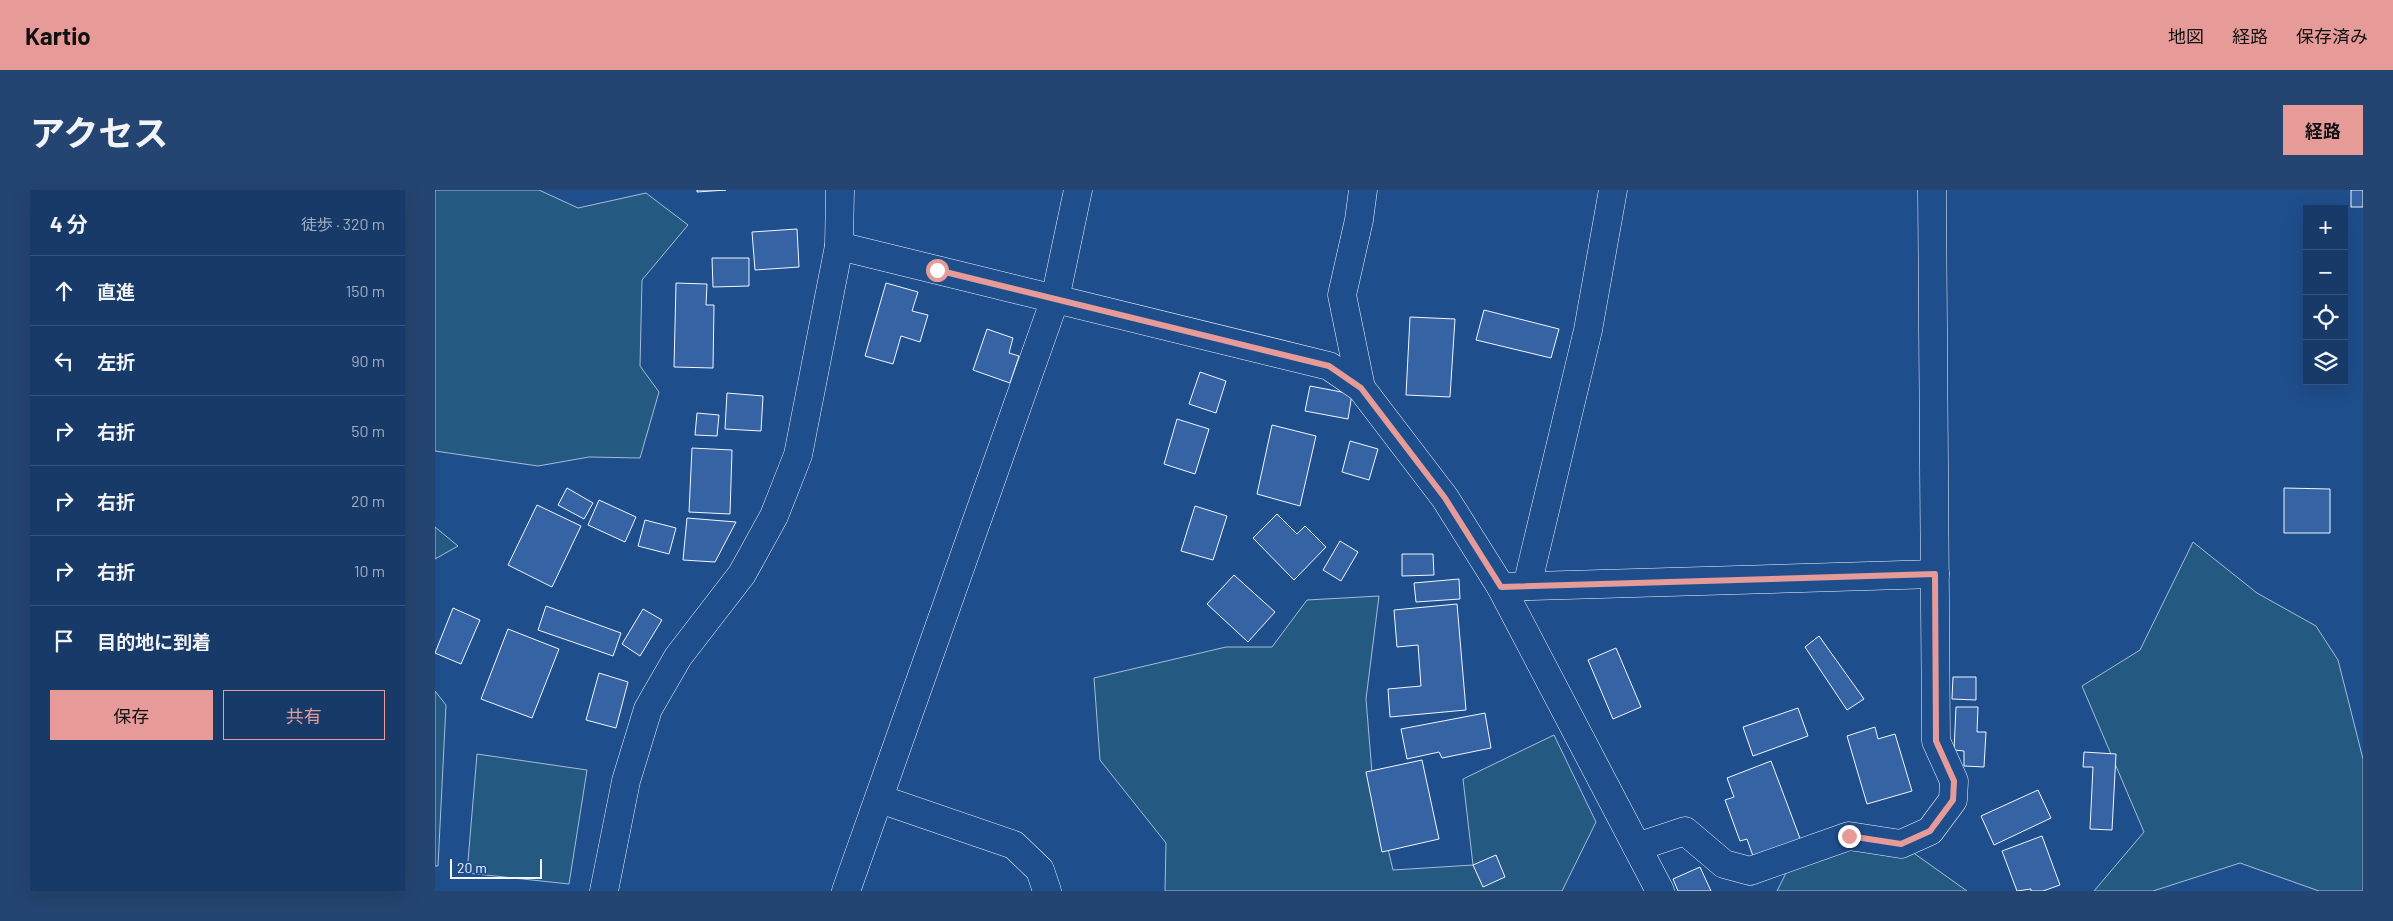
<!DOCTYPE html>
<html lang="ja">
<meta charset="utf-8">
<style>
body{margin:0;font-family:Barlow,"Noto Sans JP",sans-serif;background:#244571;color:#f1f3f6}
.controls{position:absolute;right:15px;top:15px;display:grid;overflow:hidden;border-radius:0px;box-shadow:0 5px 20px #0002}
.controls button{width:45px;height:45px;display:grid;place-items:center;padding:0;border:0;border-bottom:1px solid #36547d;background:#173a69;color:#f1f3f6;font:25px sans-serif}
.scale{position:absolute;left:15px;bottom:12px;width:92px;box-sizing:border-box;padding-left:5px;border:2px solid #f2f6ff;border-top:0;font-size:14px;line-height:18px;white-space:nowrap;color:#f2f6ff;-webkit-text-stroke:4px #1f4e8c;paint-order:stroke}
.stop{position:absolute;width:15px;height:15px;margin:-11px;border:4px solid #e69b98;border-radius:50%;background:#fff}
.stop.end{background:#e69b98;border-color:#fff;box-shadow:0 1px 5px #0008}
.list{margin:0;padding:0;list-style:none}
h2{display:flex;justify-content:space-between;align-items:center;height:65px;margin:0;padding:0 20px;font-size:21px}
h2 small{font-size:16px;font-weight:400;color:#9eadc0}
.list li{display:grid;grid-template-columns:32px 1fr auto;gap:15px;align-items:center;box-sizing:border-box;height:70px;padding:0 20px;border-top:1px solid #36547d}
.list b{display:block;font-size:19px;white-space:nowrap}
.list em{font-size:16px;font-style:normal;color:#9eadc0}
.actions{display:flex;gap:10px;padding:15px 20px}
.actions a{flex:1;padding:11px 0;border:1px solid #e69b98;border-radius:0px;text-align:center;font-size:18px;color:#e69b98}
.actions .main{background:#e69b98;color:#111}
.icon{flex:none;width:28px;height:28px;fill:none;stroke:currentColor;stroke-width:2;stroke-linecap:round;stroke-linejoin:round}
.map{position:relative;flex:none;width:1928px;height:701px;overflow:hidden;border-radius:0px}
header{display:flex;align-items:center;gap:30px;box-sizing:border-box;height:70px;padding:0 25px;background:#e69b98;color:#111}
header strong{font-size:24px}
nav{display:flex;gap:28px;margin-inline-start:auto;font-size:18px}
.intro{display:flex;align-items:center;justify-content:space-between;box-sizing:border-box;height:120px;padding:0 30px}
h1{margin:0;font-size:35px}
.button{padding:12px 22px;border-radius:0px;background:#e69b98;color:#111;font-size:18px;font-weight:700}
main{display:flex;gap:30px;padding:0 30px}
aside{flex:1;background:#173a69;border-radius:0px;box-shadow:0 5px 20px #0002}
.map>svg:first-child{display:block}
.green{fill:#245a82;stroke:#a8bbd7}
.building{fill:#3563a3;stroke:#f2f6ff}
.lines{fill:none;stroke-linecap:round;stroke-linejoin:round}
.minor-casing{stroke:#f2f6ff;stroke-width:29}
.tertiary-casing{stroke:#f2f6ff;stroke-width:29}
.minor{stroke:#1f4e8c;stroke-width:28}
.tertiary{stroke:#1f4e8c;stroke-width:28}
.route{stroke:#e69b98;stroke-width:6}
</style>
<header>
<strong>Kartio</strong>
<nav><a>地図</a><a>経路</a><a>保存済み</a></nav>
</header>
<div class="intro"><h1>アクセス</h1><a class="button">経路</a></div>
<main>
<aside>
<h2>4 分<small>徒歩 · 320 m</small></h2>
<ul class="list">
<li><svg class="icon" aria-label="ahead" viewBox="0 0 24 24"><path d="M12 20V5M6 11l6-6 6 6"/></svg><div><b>直進</b></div><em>150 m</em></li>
<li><svg class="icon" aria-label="left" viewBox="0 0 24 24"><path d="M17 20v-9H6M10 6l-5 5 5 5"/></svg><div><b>左折</b></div><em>90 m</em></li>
<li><svg class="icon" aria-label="right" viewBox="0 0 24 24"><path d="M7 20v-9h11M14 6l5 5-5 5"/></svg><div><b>右折</b></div><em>50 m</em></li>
<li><svg class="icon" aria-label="right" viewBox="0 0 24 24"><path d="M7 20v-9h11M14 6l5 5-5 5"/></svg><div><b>右折</b></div><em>20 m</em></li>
<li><svg class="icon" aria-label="right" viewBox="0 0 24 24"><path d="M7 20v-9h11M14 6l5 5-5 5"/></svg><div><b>右折</b></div><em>10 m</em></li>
<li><svg class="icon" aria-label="arrive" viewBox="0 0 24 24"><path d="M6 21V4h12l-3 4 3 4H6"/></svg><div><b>目的地に到着</b></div></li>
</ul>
<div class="actions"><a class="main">保存</a><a>共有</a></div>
</aside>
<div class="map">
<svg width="1928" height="701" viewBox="0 0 1928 701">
<rect width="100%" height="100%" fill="#1f4e8c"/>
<!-- green -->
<g class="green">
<path d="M0,0H104L143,18L211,3L253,35L207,90L205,176L224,202L205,268L154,267L103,276L0,261Z"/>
<path d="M0,337L23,356L0,369Z"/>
<path d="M1758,352L1822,403L1881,436L1903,470L1928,569V701H1884L1805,673L1718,701H1659L1709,642L1647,496L1705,460Z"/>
<path d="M944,406L931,509L938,595L958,680L1038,675L1028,589L1119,545L1161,632L1127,701H730L731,653L665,570L659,488L791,457H837L872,410Z"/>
<path d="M0,501L11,515L3,676H0Z"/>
<path d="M42,564L152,580L134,694L32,683Z"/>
<path d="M1466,654L1532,701H1342L1360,665Z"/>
</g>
<!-- building -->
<g class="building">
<path d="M262,0H291L262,2Z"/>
<rect x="1916" y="0" width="12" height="17"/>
<path d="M362,39L364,77L320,80L317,42Z"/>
<path d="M277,68H314V96L278,97Z"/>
<path d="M241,93L272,94L271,115H279L278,178L239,177Z"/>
<path d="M451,93L483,102L477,121L493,125L485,152L466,146L458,174L430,166Z"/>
<path d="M1049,120L1124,139L1116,168L1041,150Z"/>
<path d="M975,127L1020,129L1015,207L971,205Z"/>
<path d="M552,139L578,148L574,163L584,166L575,193L538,180Z"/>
<path d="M765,182L791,191L781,223L754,214Z"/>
<path d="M875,196L917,204L913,229L870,221Z"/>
<path d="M292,203L328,206L326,241L290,239Z"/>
<path d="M262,223L284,225L282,246L260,245Z"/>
<path d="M742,229L774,239L760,284L729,274Z"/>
<path d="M837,235L881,246L865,316L822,304Z"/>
<path d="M915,251L943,259L934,290L907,282Z"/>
<path d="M257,258L297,260L295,324L254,322Z"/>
<path d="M132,298L158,313L149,329L123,315Z"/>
<path d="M1849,298L1895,299V343H1849Z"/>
<path d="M164,310L201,327L190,352L153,335Z"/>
<path d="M102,315L146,336L117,397L73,375Z"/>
<path d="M760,316L792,326L778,370L746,361Z"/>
<path d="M842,324L862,344L870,336L891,357L859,390L818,348Z"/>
<path d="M252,328L301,332L280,372L248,370Z"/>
<path d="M210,330L241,338L234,364L203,356Z"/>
<path d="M905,351L923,362L906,391L888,380Z"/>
<path d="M967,364H998L999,385L967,386Z"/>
<path d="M799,385L840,422L813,452L772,414Z"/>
<path d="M1024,389L1025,409L981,412L979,393Z"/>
<path d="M1022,414L1031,520L955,527L953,499L986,496L983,455L962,457L959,420Z"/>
<path d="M111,416L186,443L178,466L103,440Z"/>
<path d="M18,418L45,430L26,474L0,463Z"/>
<path d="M208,419L227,430L205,466L187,454Z"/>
<path d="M73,439L124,459L97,528L46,509Z"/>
<path d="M1384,446L1429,509L1412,520L1370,457Z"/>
<path d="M1181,458L1206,517L1178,529L1153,470Z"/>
<path d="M164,483L193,492L181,538L151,530Z"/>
<path d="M1518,487H1541V510L1517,509Z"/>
<path d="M1521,517H1543L1542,542H1551L1549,577L1529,576V561L1519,560Z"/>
<path d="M1363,518L1373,546L1318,566L1308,537Z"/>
<path d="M1050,523L1056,558L1007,568L1004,562L972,569L966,539Z"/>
<path d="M1440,537L1443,549L1460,544L1477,601L1432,614L1412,546Z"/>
<path d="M1649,562L1681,564L1677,640L1655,639L1658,577H1648Z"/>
<path d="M987,570L1004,649L947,662L931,582Z"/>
<path d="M1336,571L1366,651L1319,669L1312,649L1305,651L1290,610L1299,607L1292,588Z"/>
<path d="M1603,600L1616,628L1559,655L1546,626Z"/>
<path d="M1607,646L1625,695L1608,701H1596V699L1582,701L1567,661Z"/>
<path d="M1061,665L1070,687L1048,697L1038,675Z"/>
<path d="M1265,677L1276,701H1243L1238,689Z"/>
</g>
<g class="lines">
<defs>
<g id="minor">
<path d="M404,56L894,176L926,198L1010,308L1066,397L1225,701"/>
<path d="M926,198L907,105L924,30L928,0"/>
<path d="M1092,396L1153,140L1178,0"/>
<path d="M1066,397L1500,384"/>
<path d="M445,609L579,655L605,680L612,701"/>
<path d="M1202,657L1250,641L1289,674L1315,681L1414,646L1466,654L1495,641L1518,610L1519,591L1501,551L1497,0"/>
<path d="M411,701L620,109L643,0"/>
</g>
<path id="tertiary" d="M169,701L191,591L213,519L243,467L307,384L339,326L363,265L404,56L405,0"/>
</defs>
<!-- minor casing -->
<use href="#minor" class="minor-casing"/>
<!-- tertiary casing -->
<use href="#tertiary" class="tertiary-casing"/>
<!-- minor -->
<use href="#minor" class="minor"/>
<!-- tertiary -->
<use href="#tertiary" class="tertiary"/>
</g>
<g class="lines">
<!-- route -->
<path class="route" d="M502,80L894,176L926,198L1010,308L1066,397L1500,384L1501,551L1519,591L1518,610L1495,641L1466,654L1414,646"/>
</g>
</svg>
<div class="controls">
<button>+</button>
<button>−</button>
<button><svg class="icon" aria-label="locate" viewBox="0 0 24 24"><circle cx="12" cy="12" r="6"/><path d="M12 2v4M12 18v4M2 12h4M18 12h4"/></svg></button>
<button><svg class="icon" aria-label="layers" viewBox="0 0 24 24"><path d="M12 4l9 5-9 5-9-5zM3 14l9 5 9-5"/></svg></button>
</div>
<div class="scale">20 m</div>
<div class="stop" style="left:502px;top:80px"></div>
<div class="stop end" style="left:1414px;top:646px"></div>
</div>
</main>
